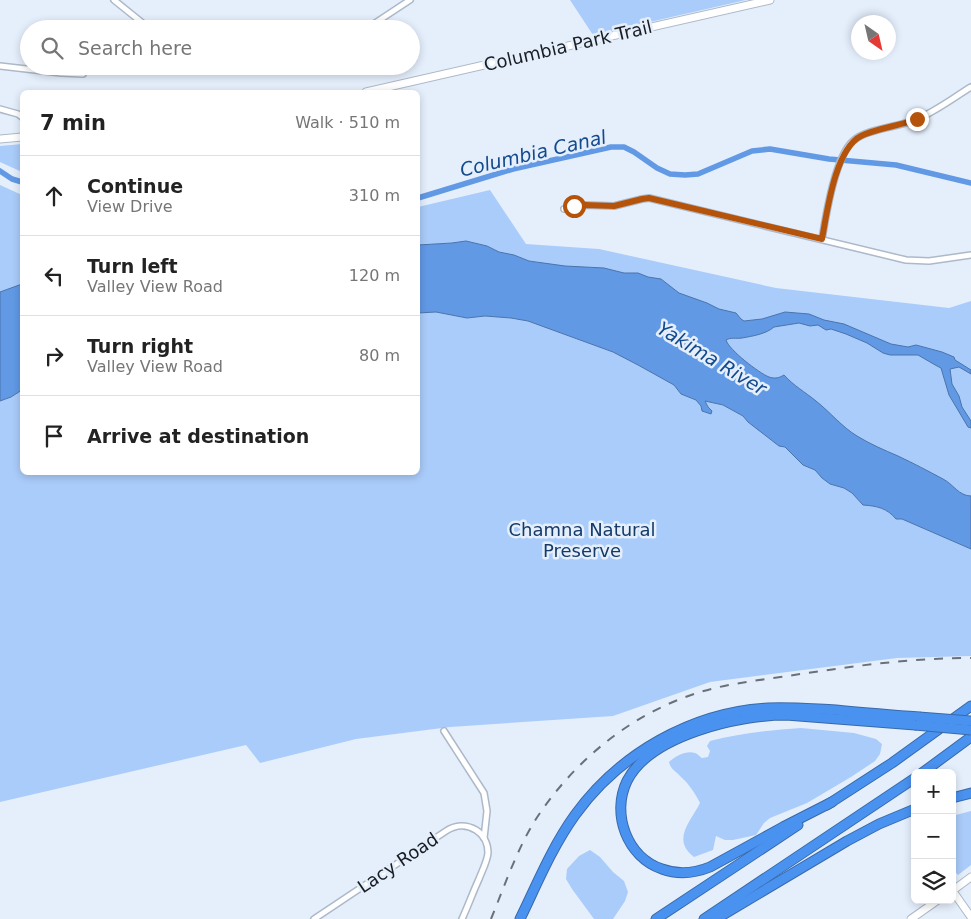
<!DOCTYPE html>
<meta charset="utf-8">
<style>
body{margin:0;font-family:"DejaVu Sans",sans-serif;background:#f2f2f2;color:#222}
.controls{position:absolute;right:15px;bottom:15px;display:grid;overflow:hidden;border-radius:8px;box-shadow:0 2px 8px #0003}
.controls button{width:45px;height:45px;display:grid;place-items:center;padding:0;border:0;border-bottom:1px solid #e0e0e0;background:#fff;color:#222;font:25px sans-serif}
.compass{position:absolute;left:851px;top:15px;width:45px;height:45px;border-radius:50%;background:#fff;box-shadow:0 2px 8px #0003;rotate:146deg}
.stop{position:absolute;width:15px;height:15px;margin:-11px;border:4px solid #b45309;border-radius:50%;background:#fff}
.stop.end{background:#b45309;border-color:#fff;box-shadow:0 1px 5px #0008}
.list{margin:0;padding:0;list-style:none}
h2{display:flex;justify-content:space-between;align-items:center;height:65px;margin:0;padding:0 20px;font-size:21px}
h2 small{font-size:16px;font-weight:400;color:#767676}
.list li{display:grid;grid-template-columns:32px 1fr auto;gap:15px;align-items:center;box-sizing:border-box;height:80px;padding:0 20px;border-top:1px solid #e0e0e0}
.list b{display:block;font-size:19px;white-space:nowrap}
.list p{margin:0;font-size:16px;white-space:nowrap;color:#767676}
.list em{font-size:16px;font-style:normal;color:#767676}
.icon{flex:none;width:28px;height:28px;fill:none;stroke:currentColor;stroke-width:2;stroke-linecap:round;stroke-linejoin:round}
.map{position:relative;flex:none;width:971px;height:919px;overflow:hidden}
.search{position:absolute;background:#fff;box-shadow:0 2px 8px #0003;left:20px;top:20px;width:400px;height:55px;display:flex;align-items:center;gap:12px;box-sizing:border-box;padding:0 18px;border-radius:28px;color:#767676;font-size:19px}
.panel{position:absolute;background:#fff;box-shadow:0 2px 8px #0003;left:20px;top:90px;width:400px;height:385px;border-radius:8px}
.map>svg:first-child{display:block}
.green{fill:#aaccfa}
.water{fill:#6199e5;stroke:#4b74ab}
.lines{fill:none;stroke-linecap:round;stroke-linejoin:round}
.canal{stroke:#6199e5;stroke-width:5.5}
.street-casing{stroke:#adb9c9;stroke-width:8}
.secondary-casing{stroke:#adb9c9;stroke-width:9}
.highway-casing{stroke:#3969a8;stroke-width:11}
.street{stroke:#fff;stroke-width:5}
.secondary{stroke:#fff;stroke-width:7}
.highway{stroke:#4a92f0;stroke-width:9}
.rail{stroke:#697079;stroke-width:2;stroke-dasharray:9 9;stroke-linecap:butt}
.highway-bridge-casing{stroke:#3969a8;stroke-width:11;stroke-linecap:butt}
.highway-bridge{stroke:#4a92f0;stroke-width:9}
.route{stroke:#b45309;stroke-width:6}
.labels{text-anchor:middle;stroke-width:5;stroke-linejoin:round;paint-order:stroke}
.street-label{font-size:18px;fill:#191d23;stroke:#e5effc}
.park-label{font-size:18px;fill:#143a6a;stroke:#e5effc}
.water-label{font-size:19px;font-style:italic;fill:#134a8e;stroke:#e5effc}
</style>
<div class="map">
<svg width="971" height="919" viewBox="0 0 971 919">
<rect width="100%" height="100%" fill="#e5effc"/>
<!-- green -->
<g class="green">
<path d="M570,0H746L593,35Z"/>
<path d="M22,144V172L0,162V146Z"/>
<path d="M0,185L22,195V284L0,292Z"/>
<path d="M490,190L526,244L599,249L776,288L949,308L971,301V500L538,262L529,261L514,255L499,252L487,246L466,241L452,243L418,245V207Z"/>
<path d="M436,312L467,318L485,316L511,318L528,321L613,352L638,365L674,385L681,394L696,400L701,406L702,411L710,414L711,412L705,401L723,405L743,416L748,422L784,446L803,465L815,470L822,478L830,484L844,488L852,493L863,505C877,506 887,508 896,519H902L971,549V656L897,658L710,682L613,716L450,727L356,739L260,763L246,745L0,802V401L11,397L22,390V472H418V313Z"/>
<path d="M801,728L854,733L876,739L882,744L880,754L875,761L851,777L807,803L770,818L764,823L756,835L733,840H725L716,836L713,850L694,857C671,840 691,821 700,803C695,793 689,784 681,777C676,771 671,770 669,762C675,756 687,750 695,753C698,754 700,757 702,758L708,757L710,751L707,746L710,741C740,733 770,730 801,728Z"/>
<path d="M971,811V865L958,875L952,868V816Z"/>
<path d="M590,850L600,857L613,872L624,881L628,892L625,901L613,919H594L572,889L566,879L567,869L579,856Z"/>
</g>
<!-- water -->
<g class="water">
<path d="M466,241L487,246L499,252L514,255L529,261L565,266L604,268L624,273H638L648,277L661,279L679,293L707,303L719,309L736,313L741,319L744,321L762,319L785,312L809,314L824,320L844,324L891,344L908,347L916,345L942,352L954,357L955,360L971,370V374L959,367L950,369L952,384L959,396L962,407L971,421V428L968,427L949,395L941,368L937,366L918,355H890L883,353L867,343L846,334L831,329L826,330L818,325L810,326L799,323L774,327C766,334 753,336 742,338C736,339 731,337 726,340C729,350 759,373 769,377C775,379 779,378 784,375C794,386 805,392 816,401C830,412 842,427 857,436C870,444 884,450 898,456C913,463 928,471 943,479C953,484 959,496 971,496V549L902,519H896C887,508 877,506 863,505L852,493L844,488L830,484L822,478L815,470L803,465L785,447L779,446L748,422L743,416L723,405L705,401L708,407L712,411L711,414L702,411L701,406L696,400L681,394L674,385L638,365L613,352L528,321L511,318L485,316L467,318L436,312L418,313V245L452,243Z"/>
<path d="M22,284V390L11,397L0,401V292Z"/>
</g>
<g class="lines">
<!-- canal -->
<g class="canal">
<path d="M0,171L12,179L22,182"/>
<path d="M418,198L513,169L611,147H624L634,152L657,168L670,174L685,175L698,174L752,151L770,149L829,159L896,165L971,183"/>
</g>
<defs>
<g id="street">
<path d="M114,0L150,29"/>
<path d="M366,29L410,0"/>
<path d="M0,66L61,73L83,74"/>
<path d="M0,109L18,114L22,117"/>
<path d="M564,209L574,206L585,205L614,206L642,199L649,198L906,260L929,261L971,255"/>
<path d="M822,239C826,215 835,157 853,141C866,129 898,127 915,120C935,112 953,98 971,87"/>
<path d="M444,731L484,793L487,811L484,838"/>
<path d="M314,919L446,831C455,825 466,824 476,830C484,835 488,844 488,853C487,862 482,871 479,879C473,892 468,906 462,919"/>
</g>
<g id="secondary">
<path d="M366,92L770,0"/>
<path d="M0,139L22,137"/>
<path d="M952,890L971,917"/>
<path d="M952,891L971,877"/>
<path d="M911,919L938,900"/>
</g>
<g id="highway">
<path d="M922,773L971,737"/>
<path d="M952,798L971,793"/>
<path d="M832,802L783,827L710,867C695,873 678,875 662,869C627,857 611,814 627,781C650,735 739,715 786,715L915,725"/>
<path d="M827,805L892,763L971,706"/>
<path d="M520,919C537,884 552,847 575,815C619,754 692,712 768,708C791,707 813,709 836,710C864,713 892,715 919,717"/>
<path d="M656,919L798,825"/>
<path d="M704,919L915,778"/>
<path d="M716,919L847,841L879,824L915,809"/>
</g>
</defs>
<!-- street casing -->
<use href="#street" class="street-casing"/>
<!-- secondary casing -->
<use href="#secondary" class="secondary-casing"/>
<!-- highway casing -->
<use href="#highway" class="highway-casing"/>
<!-- street -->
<use href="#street" class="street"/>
<!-- secondary -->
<use href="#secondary" class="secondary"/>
<!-- highway -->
<use href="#highway" class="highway"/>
<!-- rail -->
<path class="rail" d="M491,919C505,885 519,843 540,813C582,752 644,705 715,688C740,682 769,679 794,675C853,666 911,658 971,658"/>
<defs>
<g id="highway-bridge">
<path d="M919,717L971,721"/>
<path d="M915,725L971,730"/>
</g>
</defs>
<!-- highway-bridge casing -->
<use href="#highway-bridge" class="highway-bridge-casing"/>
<!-- highway-bridge -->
<use href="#highway-bridge" class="highway-bridge"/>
</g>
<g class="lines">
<!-- route -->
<path class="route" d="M574,206L585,205L614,206L642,199L649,198L822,239C827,212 835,149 861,136C877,128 900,126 917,119"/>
</g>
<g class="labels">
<!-- street labels -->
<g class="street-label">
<text transform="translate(568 46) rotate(-13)" y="6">Columbia Park Trail</text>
<text transform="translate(398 863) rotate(-34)" y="6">Lacy Road</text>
</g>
<!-- park labels -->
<g class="park-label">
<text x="582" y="536">Chamna Natural<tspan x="582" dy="21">Preserve</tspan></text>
</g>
<!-- water labels -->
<g class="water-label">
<text transform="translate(533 153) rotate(-13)" y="7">Columbia Canal</text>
<text transform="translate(712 358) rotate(31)" y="7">Yakima River</text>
</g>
</g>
</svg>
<div class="controls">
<button>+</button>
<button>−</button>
<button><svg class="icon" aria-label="layers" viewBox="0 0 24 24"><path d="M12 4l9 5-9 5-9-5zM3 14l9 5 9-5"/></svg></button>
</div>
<svg class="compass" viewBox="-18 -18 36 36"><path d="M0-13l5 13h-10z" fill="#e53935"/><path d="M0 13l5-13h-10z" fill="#767676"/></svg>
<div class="stop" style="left:574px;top:206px"></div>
<div class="stop end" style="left:917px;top:119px"></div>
<div class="search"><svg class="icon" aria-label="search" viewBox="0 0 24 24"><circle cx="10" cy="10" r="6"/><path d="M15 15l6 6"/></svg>Search here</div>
<section class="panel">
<h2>7 min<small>Walk · 510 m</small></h2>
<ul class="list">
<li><svg class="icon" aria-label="ahead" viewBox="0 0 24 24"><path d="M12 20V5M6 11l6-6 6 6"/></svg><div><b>Continue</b><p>View Drive</p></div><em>310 m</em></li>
<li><svg class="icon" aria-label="left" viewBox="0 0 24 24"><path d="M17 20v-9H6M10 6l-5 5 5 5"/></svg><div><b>Turn left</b><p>Valley View Road</p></div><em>120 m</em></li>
<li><svg class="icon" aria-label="right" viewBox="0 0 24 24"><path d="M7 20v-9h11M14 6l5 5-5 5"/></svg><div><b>Turn right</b><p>Valley View Road</p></div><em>80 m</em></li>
<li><svg class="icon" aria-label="arrive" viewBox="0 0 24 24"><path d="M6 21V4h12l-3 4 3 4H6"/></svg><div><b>Arrive at destination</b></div></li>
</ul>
</section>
</div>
